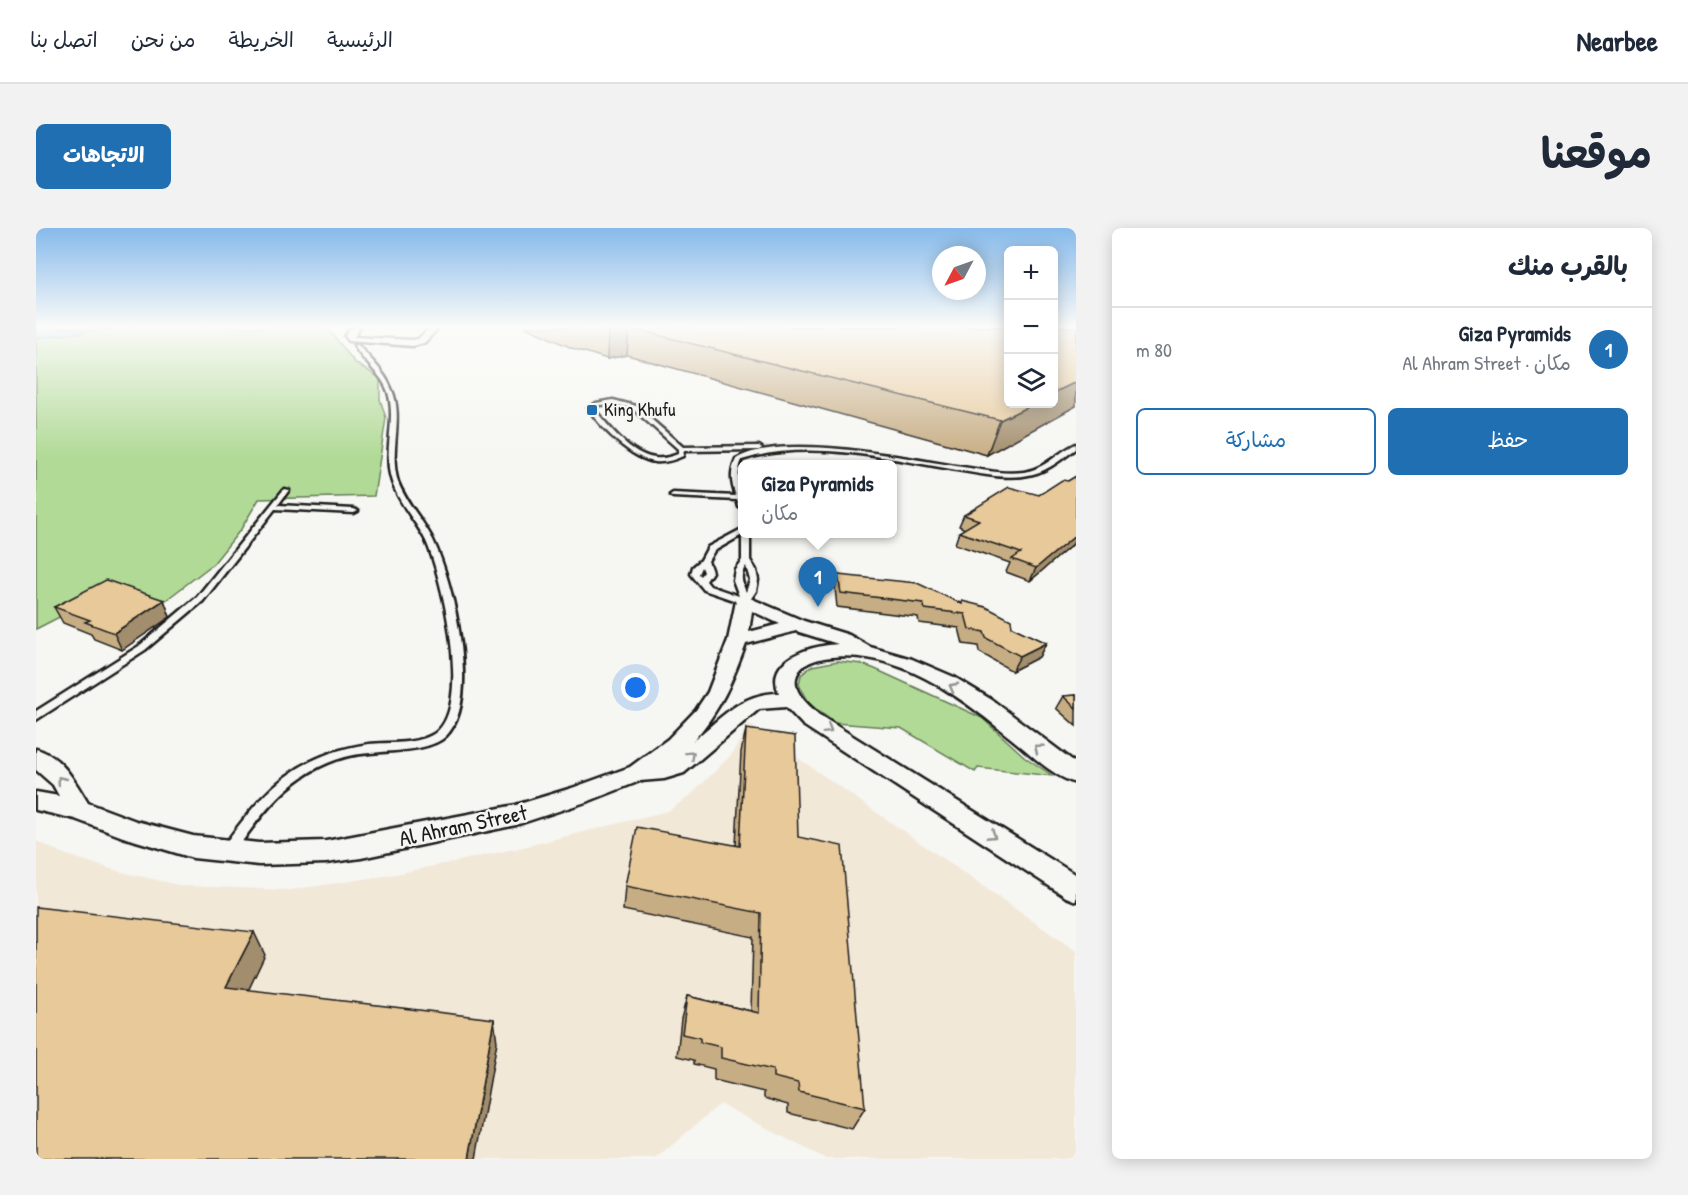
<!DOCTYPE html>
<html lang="ar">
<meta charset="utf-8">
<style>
body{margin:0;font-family:"Patrick Hand","Playpen Sans Arabic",sans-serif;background:#f2f2f3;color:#1f2937;direction:rtl}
.controls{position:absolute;right:18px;top:18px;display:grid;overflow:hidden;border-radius:9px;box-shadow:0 3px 15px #0003}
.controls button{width:54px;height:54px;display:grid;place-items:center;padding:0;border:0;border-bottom:2px solid #e0e1e3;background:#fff;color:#1f2937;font:30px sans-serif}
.compass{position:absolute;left:896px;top:18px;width:54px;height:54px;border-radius:50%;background:#fff;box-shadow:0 3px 15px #0003;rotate:229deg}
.you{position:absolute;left:600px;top:460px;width:21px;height:21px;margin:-15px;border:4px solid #fff;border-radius:50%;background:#1a73e8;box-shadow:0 0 0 9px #1a73e833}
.badge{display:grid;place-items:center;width:39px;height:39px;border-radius:50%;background:#1f6fb2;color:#fff;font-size:20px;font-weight:700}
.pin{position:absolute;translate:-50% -50px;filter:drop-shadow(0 2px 3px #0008)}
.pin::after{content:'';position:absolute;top:32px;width:21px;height:18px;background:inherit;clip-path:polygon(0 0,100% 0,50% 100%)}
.popup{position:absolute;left:702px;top:232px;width:159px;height:78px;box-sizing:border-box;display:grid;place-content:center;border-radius:9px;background:#fff;filter:drop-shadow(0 2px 4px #0005);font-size:20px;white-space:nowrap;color:#747a83}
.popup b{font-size:22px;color:#1f2937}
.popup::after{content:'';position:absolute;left:50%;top:100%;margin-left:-12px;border:12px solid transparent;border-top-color:#fff}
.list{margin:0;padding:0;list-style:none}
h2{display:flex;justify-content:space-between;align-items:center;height:78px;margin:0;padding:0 24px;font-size:26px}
h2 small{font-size:20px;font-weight:400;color:#747a83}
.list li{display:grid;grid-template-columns:39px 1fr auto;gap:18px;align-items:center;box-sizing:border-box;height:84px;padding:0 24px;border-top:2px solid #e0e1e3}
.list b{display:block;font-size:22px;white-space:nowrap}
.list p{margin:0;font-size:20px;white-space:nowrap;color:#747a83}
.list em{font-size:20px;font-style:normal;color:#747a83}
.actions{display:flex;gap:12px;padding:18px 24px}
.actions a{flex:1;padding:14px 0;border:2px solid #1f6fb2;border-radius:9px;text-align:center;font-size:21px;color:#1f6fb2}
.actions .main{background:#1f6fb2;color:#fff}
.icon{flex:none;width:33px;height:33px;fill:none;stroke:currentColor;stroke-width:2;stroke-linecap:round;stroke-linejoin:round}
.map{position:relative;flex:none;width:1040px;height:931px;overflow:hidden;direction:ltr;border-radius:9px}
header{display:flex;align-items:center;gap:36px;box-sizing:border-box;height:84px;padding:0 30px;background:#fff;border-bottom:2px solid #e0e1e3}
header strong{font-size:28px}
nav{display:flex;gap:33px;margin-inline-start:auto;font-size:21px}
.intro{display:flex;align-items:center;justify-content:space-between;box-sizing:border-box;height:144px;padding:0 36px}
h1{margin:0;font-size:42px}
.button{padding:15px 27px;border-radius:9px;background:#1f6fb2;color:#fff;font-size:21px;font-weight:700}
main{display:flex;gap:36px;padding:0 36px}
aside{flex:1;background:#fff;border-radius:9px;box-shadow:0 3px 15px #0003}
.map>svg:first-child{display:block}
.built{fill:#f2e8d8}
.green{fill:#b1da96;stroke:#667b59;stroke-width:1.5}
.water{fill:#94c4ef;stroke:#64819b;stroke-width:1.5}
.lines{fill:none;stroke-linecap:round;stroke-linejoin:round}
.service-casing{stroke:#1c1c1c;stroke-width:5}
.minor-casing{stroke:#1c1c1c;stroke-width:5}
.service{fill:#f6f6f2;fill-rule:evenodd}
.minor{fill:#f6f6f2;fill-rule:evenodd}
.wall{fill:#c7ad84;stroke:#1c1c1c;stroke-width:1.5}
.shaded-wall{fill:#a28d6c;stroke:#1c1c1c;stroke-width:1.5}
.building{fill:#e7c99a;stroke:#1c1c1c;stroke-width:1.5}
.oneway{stroke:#949492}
.poi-dot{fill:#1f6fb2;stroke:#f6f6f2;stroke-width:2}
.labels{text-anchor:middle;stroke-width:5;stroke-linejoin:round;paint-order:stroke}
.far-poi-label{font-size:18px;fill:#1c1c1c;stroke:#f6f6f2;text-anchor:start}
.street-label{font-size:22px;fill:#1c1c1c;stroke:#f6f6f2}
</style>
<header>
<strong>Nearbee</strong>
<nav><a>الرئيسية</a><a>الخريطة</a><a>من نحن</a><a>اتصل بنا</a></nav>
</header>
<div class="intro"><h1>موقعنا</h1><a class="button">الاتجاهات</a></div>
<main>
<aside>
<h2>بالقرب منك<small></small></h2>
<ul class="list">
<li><span class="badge">1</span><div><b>Giza Pyramids</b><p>مكان · Al Ahram Street</p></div><em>80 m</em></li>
</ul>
<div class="actions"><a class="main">حفظ</a><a>مشاركة</a></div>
</aside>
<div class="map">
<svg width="1040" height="931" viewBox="0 0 1040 931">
<rect width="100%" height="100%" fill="#f6f6f2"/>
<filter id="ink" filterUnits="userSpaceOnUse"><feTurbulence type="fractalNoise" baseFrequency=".0167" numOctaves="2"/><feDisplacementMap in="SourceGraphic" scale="12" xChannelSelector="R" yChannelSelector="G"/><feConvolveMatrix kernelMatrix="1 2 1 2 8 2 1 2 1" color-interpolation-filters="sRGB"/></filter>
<g filter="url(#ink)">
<!-- built -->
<path class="built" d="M713,496L1040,723V931H790L684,876L620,931H0V613L28,626L81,643L147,658L254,662L355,647L479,621L632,583L654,568L695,527Z"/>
<!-- green -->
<g class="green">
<path d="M0,99H291L319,135L344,150V171L350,190L338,268L223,271L205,301L177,336L130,372L78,361L0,401Z"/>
<path d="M802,433L826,436L839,441L946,490L989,529L1017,548L942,540L939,544L865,500L799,495L780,481L771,473L766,463L763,456L765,447L776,438Z"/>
</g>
<!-- water -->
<path class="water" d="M11,99L48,102L77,101L0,110V100Z"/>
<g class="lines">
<defs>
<g id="service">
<path d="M318,117H322C333,130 348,143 355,160C369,189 352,223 362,254C370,275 387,292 397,312C417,353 446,472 410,508C391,527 336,521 309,529C257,543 225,585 196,628L191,629L186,628L184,624C191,612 200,601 208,591C242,547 278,524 333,516C354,514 377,517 396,507C439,484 406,349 390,313C380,293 363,276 356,254C346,225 361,194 352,164C346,145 326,134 318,117Z"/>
<path d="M577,172L600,178L647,219L723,218L726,220L723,222L648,223L647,228C638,232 629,235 619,234C595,231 565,200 552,180L560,175ZM577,176L596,180L642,221V226C634,229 627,231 619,230C594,227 573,198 558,181L563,177Z"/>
<path d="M1040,216V221C1027,230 1013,242 997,246C970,253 941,245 915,241C849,230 770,211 706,232C698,249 707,264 707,281L703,279L701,272L637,269L634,267L637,265L700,268C695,255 694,244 700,231C744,204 869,230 920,238C942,241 966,247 988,244C1009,241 1022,224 1040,216Z"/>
<path d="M248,261L253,262L242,277L318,281L322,283L318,285L239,281L167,373L109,422L0,492V483L103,418L161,369Z"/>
<path d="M704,302H707V306H714V332L720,342L722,352L720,363L712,375L709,376L668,362L655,346L657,339L665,332L672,319ZM706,307V332L699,341L697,352L703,368L674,358L670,353L676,344L672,333L678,323ZM710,338L714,352L710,364C706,355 703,347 710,338ZM666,339L668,344L665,348L663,346Z"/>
</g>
<g id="minor">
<path d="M316,99H324L318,109L377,112L382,111L395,99H403L388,115L377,118L313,113L309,108Z"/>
<path d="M709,368L768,393L813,407L834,419L876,431L918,449L956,472L1040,535V555C1016,548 995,526 976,511C925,469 859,418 788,430C777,432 763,437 760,450C757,465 773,477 783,487L1040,647V673L1030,669L767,497L750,479L723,481L648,545L628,551L604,553L553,573L480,597L325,630L290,635L223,637L157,630L87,609L39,591L0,582V564L23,568L17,557L0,542V521C26,528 39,554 52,575L100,593L157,608L223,615L290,613L480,577L536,560L594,539L632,511L660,482L672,464L692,412L700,373L703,369ZM716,383L744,396L713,404ZM760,403L802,416C775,418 728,430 743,465C705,465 685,490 657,513C685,481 696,454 710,416Z"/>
</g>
</defs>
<!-- service casing -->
<use href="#service" class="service-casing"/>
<!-- minor casing -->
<use href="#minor" class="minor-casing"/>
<!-- service -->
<use href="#service" class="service"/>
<!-- minor -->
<use href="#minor" class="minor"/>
</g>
<!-- wall -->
<g class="wall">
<path d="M489,99H972V176L951,227L591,127L571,131L536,120Z"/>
<path d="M1040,248V317L1037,316L994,353L970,344L974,335L919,316L923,304L929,301L923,298L928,287L1003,267L1032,253Z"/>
<path d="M802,347L925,375L926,373L976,399L1010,415L1003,429L976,443L943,424L942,418L927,416L923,400L883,395L882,389L801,379L799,360Z"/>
<path d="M128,372L134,389L86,422L58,411L55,406L27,395L18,379Z"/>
<path d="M1040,467V498L1020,480L1027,468Z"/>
<path d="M710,501L762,609L829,880L816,901L752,885V877L728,870V864L678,852V841L658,836V832L641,828L645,791L651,768L715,783L717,709L587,682L589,658L700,617L705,524Z"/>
</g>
<!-- shaded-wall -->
<g class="shaded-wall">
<path d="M593,100L591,127L571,131L572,104Z"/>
<path d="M1040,154V178L951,227L964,192L997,176H1017V165Z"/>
<path d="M1040,307V311L1037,316L994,353L1000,340Z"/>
<path d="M128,372L134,389L86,422L78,405Z"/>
<path d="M1010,415L1003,429L976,443L984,428Z"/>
<path d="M218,704L229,727L203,782L190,759Z"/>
<path d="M458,791L461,814L440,931H433Z"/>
</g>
<!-- building -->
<g class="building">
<path d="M554,99H972V176H997L964,192L593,100L572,104Z"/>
<path d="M1017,99H1040V154L1017,165Z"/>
<path d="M1040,248V307L1000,340L976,331L985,325L923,304L943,292L928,287L973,259L1003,267L1026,252L1032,253Z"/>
<path d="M802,347L881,355L926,376V373L950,379L975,392L976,399L1010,415L984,428L950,410L948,404L933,401L929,386L889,381L887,375L805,365Z"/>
<path d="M70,352L128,372L78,405L49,394L54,392L18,379Z"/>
<path d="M1040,467V480L1027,468Z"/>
<path d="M710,501L759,508L762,609L806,618L829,880L763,864L762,855L737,849V842L685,830V819L664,814V810L646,806L651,768L723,785L725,685L589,658L601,599L704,618Z"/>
<path d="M0,679L218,704L190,759L458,791L433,931H0Z"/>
</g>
<!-- one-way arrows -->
<defs><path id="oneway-chevron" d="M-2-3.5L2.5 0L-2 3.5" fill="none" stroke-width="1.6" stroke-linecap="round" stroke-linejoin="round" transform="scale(1.5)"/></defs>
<g class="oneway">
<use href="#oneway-chevron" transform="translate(917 459) rotate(-152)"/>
<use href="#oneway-chevron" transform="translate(792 502) rotate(32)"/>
<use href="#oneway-chevron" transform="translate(1002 520) rotate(-142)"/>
<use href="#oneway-chevron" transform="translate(655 527) rotate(-42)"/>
<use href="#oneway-chevron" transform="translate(25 552) rotate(-129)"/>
<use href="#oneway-chevron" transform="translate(956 607) rotate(33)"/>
</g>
</g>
<!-- sky -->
<linearGradient id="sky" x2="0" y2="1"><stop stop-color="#86baeb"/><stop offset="0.43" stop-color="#fbfbf9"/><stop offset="1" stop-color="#fbfbf9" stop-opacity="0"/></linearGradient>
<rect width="1040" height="229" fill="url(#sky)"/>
<!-- markers -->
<rect class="poi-dot" x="550" y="176" width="12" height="12" rx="3"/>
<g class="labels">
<!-- far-poi labels -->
<g class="far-poi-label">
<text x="568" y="188">King Khufu</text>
</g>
<!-- street labels -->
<g class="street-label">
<text transform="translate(427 597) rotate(-12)" y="8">Al Ahram Street</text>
</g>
</g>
</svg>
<div class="controls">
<button>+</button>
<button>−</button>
<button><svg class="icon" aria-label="layers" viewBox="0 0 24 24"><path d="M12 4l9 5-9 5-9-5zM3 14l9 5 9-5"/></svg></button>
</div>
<svg class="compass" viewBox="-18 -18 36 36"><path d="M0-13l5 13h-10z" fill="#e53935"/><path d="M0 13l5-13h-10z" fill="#747a83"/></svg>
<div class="you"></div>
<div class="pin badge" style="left:782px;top:379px">1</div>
<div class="popup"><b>Giza Pyramids</b>مكان</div>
</div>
</main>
